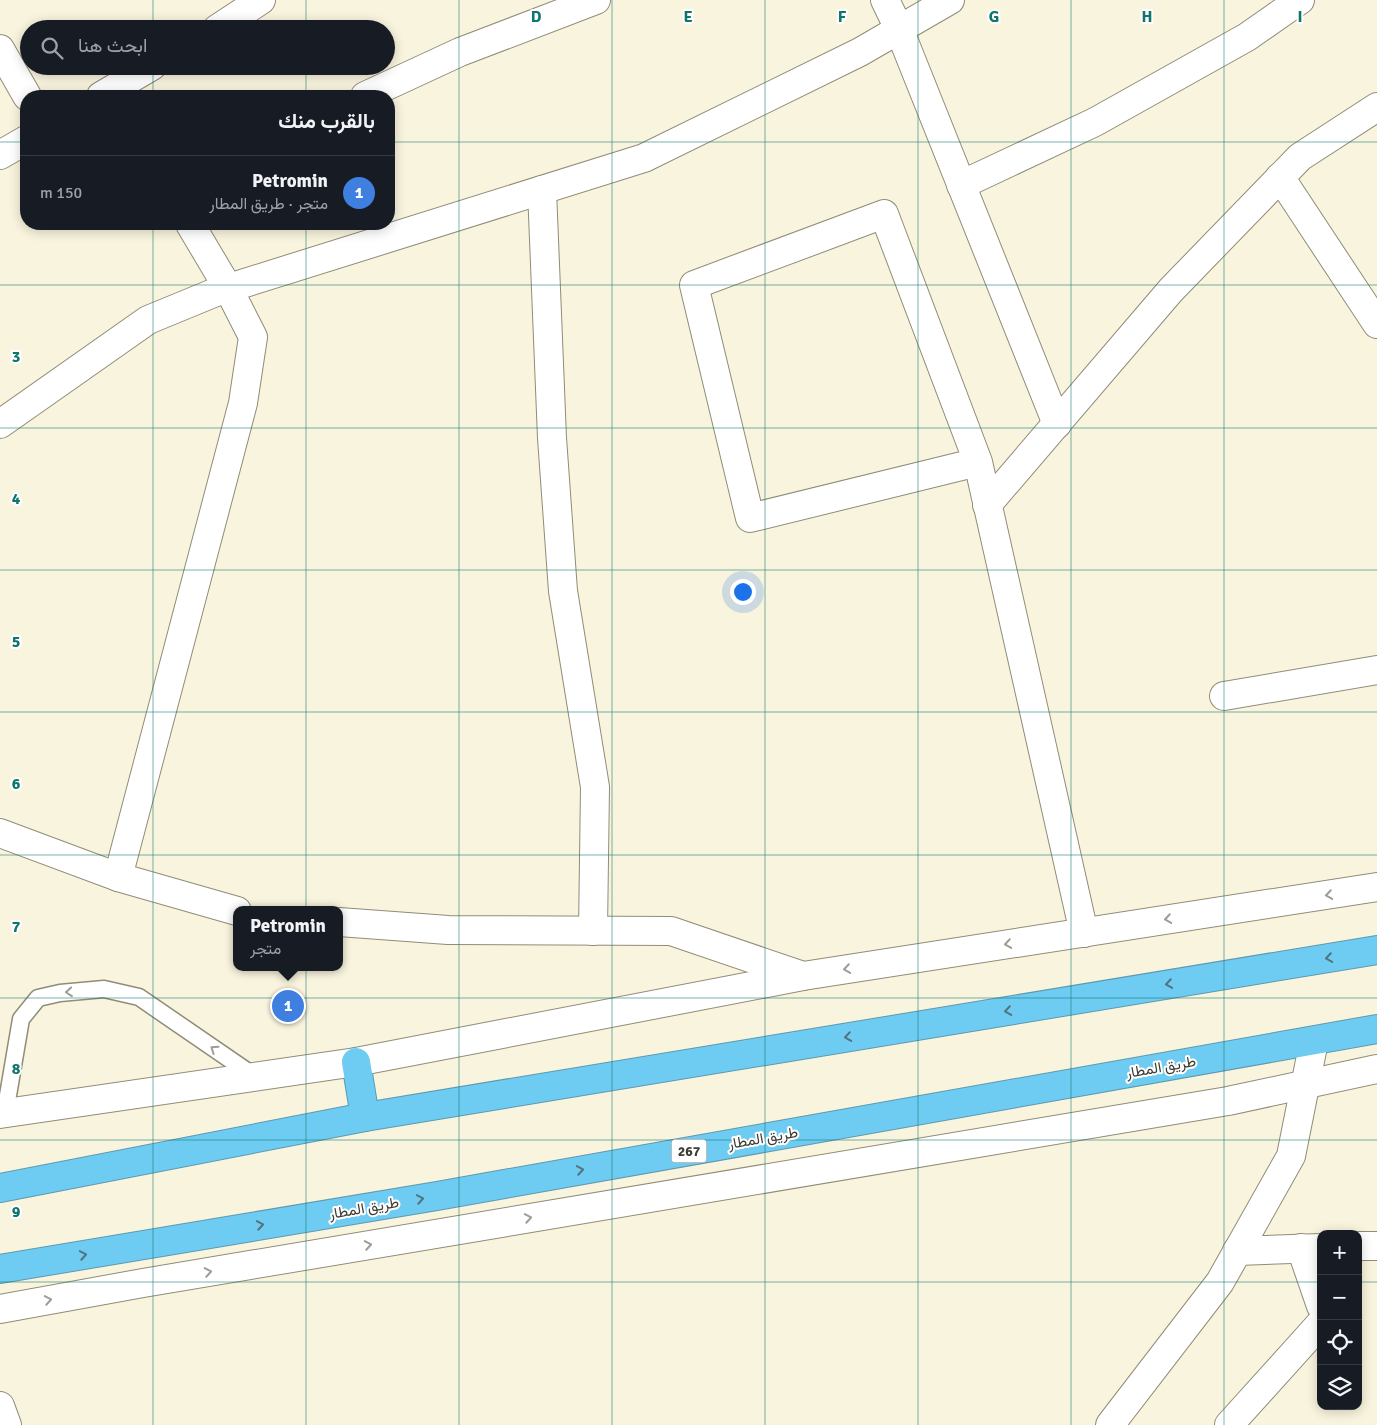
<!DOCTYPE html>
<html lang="ar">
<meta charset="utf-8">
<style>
body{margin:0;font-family:Signika,Vazirmatn,sans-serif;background:#20242c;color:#f1f3f6;direction:rtl}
.controls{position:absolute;right:15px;bottom:15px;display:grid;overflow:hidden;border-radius:10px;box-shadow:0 2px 12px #0003}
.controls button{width:45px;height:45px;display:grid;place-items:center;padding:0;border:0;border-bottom:1px solid #363941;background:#171b24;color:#f1f3f6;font:25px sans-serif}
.you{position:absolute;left:742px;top:591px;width:18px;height:18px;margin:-12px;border:4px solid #fff;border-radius:50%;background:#1a73e8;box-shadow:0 0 0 8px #1a73e833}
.badge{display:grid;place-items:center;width:32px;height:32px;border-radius:50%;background:#39738c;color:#fff;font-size:16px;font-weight:700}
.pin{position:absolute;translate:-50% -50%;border:2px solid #fff;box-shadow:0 1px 5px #0006}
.popup{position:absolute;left:233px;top:906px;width:110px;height:65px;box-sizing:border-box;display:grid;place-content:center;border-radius:10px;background:#171b24;filter:drop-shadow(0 1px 4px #0005);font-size:16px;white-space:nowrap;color:#9ea1a6}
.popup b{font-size:19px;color:#f1f3f6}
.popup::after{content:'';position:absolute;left:50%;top:100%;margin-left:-10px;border:10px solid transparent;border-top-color:#171b24}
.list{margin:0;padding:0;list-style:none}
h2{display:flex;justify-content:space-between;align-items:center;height:65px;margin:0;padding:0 20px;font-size:21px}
h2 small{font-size:16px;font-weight:400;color:#9ea1a6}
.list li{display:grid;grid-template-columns:32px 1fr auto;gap:15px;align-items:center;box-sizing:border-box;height:75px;padding:0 20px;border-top:1px solid #363941}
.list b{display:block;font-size:19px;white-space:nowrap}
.list p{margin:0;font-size:16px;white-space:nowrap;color:#9ea1a6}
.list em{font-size:16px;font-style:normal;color:#9ea1a6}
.icon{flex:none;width:28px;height:28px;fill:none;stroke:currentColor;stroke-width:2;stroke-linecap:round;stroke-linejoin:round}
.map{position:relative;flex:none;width:1377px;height:1425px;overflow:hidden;direction:ltr}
.search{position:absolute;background:#171b24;box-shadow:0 2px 12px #0003;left:20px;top:20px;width:375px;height:55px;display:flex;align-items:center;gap:12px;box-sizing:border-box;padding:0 18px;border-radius:28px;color:#9ea1a6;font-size:19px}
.panel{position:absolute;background:#171b24;box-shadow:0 2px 12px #0003;left:20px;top:90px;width:375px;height:140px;border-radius:20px;direction:rtl}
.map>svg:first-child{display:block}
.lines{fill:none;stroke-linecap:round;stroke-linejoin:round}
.lane-casing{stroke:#908c78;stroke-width:19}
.street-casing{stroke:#908c78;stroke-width:30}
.secondary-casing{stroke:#908c78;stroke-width:30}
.highway-casing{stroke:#5d99af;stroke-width:30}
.lane{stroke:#fff;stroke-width:16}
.street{stroke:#fff;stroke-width:28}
.secondary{stroke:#fff;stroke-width:28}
.highway{stroke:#6eccf3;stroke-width:28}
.oneway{stroke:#9e9d98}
.oneway2{stroke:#51757f}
.grid{fill:none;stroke:#0f766e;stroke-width:1;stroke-opacity:0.55}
.labels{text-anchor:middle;stroke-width:4;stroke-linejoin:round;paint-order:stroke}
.shield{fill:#fff;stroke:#777670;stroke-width:1}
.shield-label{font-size:14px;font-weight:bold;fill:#3d3b32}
.street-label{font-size:15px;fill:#3d3b32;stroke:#fff}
.grid-label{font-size:16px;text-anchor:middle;font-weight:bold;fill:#0f766e;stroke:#fff;stroke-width:4;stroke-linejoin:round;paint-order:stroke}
</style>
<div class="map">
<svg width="1377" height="1425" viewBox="0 0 1377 1425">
<rect width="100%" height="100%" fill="#f9f4de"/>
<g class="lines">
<defs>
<path id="lane" d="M5,1113L21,1019L38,998L60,993L104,989L139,997L254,1076"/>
<g id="street">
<path d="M885,0L899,29L1057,424"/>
<path d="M217,29L261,0"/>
<path d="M0,49L27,96"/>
<path d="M101,96L152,66"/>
<path d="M365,96L460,52L596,0"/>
<path d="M0,155L26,140"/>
<path d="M1280,177L1377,324"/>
<path d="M961,185L1095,122L1247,37L1300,0"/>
<path d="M542,190L552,438L563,591L595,787L593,931"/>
<path d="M0,424L148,320L216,292L644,158L860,52L950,0"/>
<path d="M978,462L750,518L694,285L884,214L978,462L1084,933"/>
<path d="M987,505L1171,290L1300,157L1377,107"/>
<path d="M1224,696L1377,670"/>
<path d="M118,877L243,403L253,337L228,288L190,224"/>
<path d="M0,1114L356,1062L803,976L1377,887"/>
<path d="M1358,1246H1377"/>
<path d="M1301,1248L1321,1306"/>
<path d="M1237,1251L1321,1248"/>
<path d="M0,1309L143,1283L1228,1101L1377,1069"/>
<path d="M0,1406L7,1425"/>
<path d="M1110,1425L1220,1282L1291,1156L1314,1041"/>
<path d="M1229,1425L1321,1323"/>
</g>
<g id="secondary">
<path d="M0,833L118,877L237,911"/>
<path d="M339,922L448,930L671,931L803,976"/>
</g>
<g id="highway">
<path d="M356,1062L365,1117"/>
<path d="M0,1188L365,1117L1377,950"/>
<path d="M0,1269L437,1196L1377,1029"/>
</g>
</defs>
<!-- lane casing -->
<use href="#lane" class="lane-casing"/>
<!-- street casing -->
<use href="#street" class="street-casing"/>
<!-- secondary casing -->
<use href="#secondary" class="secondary-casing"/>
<!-- highway casing -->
<use href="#highway" class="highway-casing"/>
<!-- lane -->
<use href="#lane" class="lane"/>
<!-- street -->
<use href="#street" class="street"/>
<!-- secondary -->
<use href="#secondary" class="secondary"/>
<!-- highway -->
<use href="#highway" class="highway"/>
</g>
<!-- one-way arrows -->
<defs><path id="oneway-chevron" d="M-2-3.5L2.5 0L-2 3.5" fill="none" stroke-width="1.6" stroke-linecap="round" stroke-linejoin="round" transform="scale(1.25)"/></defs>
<g class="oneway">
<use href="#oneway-chevron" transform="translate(1329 895) rotate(171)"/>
<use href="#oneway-chevron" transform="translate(1168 919) rotate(171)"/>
<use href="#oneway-chevron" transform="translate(1008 944) rotate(171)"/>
<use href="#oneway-chevron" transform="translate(847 969) rotate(171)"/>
<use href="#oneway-chevron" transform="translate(69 992) rotate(175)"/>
<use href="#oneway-chevron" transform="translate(214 1049) rotate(-146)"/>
<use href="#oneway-chevron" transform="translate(528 1218) rotate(-10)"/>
<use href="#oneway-chevron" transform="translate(368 1245) rotate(-10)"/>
<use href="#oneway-chevron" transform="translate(208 1272) rotate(-10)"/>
<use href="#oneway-chevron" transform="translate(48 1300) rotate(-10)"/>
</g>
<g class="oneway2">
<use href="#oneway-chevron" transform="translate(1329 958) rotate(171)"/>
<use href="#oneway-chevron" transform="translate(1169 984) rotate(171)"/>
<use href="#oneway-chevron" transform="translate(1008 1011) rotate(171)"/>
<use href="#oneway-chevron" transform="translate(848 1037) rotate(171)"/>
<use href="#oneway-chevron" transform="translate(580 1170) rotate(-10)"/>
<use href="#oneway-chevron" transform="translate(420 1199) rotate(-10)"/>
<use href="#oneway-chevron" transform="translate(260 1225) rotate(-10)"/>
<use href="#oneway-chevron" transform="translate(83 1255) rotate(-10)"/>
</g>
<!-- grid -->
<path class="grid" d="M153,0V29M306,0V29M459,0V1425M612,0V1425M765,0V1425M918,0V1425M1071,0V1425M1224,0V1425M153,66V96M306,66V96M0,142H26M389,142H1377M153,224V1425M306,224V1425M0,285H1377M0,428H1377M0,570H1377M0,712H1377M0,855H1377M0,998H1377M0,1140H1377M0,1282H1321M1358,1282H1377"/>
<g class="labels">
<!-- shield labels -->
<rect class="shield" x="671.5" y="1139.5" width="35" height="23" rx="4"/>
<g class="shield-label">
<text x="689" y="1156">267</text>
</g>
<!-- street labels -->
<g class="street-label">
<text transform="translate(1161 1067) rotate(-10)" y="5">طريق المطار</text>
<text transform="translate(763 1138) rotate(-10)" y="5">طريق المطار</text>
<text transform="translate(364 1208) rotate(-10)" y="5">طريق المطار</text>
</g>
</g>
<g class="grid-label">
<text x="536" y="22">D</text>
<text x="688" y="22">E</text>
<text x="842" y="22">F</text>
<text x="994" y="22">G</text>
<text x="1147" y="22">H</text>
<text x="1300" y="22">I</text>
<text x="16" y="362">3</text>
<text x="16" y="504">4</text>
<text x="16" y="647">5</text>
<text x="16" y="789">6</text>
<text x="16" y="932">7</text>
<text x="16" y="1074">8</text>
<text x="16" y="1217">9</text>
</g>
</svg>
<div class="controls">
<button>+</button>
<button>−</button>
<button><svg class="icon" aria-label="locate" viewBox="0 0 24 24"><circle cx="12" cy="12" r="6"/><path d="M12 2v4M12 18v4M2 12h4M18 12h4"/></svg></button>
<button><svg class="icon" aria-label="layers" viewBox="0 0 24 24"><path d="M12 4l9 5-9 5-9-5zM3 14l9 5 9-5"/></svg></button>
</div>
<div class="you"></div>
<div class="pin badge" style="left:288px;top:1006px;background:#3f7fe0">1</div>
<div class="popup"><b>Petromin</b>متجر</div>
<div class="search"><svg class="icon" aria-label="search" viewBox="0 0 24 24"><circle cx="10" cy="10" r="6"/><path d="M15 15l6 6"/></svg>ابحث هنا</div>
<section class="panel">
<h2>بالقرب منك<small></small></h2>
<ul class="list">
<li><span class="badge" style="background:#3f7fe0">1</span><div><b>Petromin</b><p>متجر · طريق المطار</p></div><em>150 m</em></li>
</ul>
</section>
</div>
